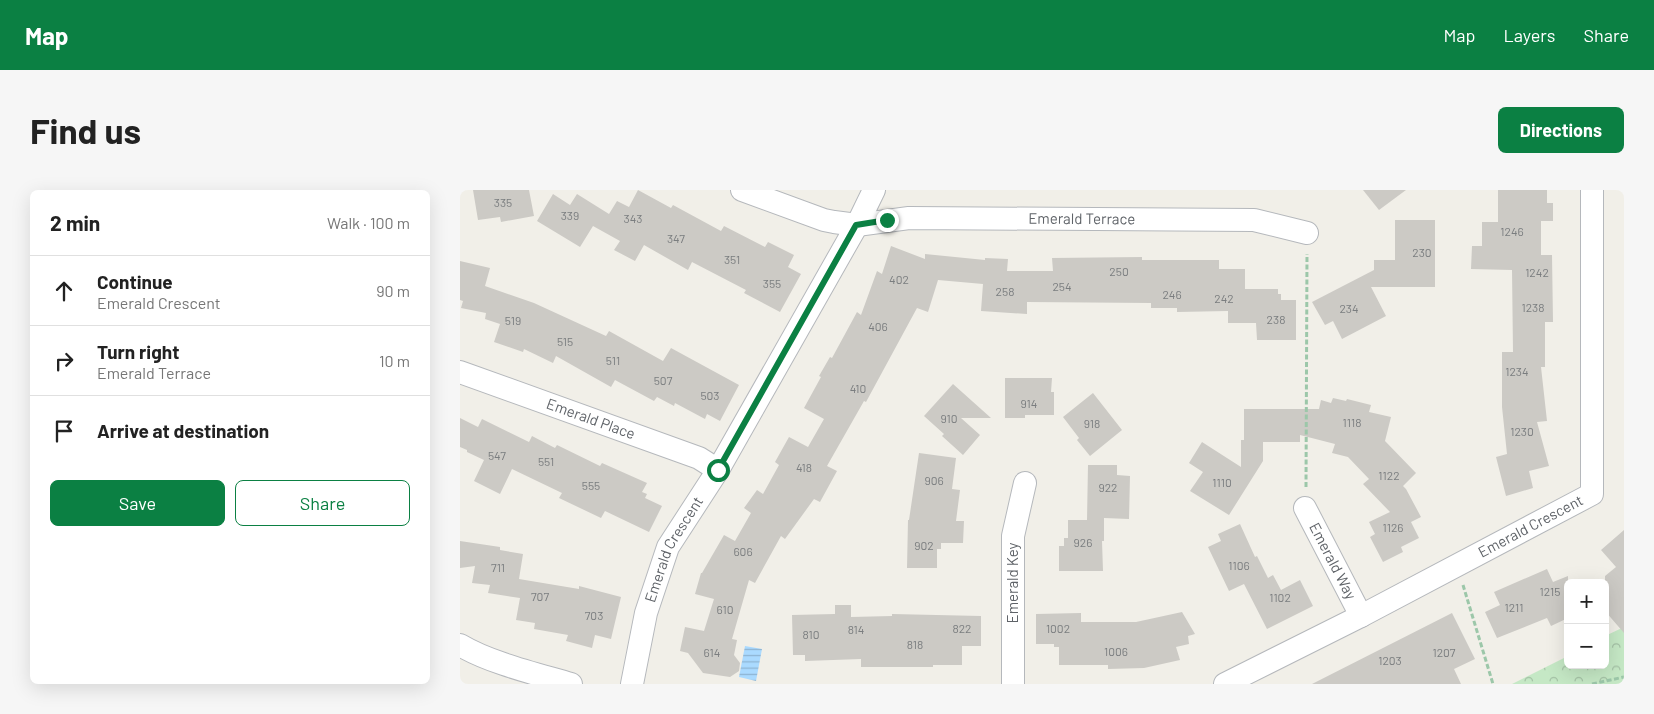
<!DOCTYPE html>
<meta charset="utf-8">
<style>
body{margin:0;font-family:Barlow,sans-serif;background:#f6f6f6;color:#222}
.controls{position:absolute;right:15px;bottom:15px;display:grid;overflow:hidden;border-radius:8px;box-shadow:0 5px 20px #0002}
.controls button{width:45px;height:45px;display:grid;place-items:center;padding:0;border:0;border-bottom:1px solid #e0e0e0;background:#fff;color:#222;font:25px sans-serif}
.stop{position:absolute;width:15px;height:15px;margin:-11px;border:4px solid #0b8043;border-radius:50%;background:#fff}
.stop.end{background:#0b8043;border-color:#fff;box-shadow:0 1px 5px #0008}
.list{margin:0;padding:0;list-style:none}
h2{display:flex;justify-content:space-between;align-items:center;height:65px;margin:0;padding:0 20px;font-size:21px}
h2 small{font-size:16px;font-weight:400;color:#767676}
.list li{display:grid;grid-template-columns:32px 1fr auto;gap:15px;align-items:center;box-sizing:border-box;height:70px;padding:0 20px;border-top:1px solid #e0e0e0}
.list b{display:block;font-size:19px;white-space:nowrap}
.list p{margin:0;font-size:16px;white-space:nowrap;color:#767676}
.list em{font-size:16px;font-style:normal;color:#767676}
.actions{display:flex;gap:10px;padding:15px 20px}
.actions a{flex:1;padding:11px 0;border:1px solid #0b8043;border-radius:8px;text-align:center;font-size:18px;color:#0b8043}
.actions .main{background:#0b8043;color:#fff}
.icon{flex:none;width:28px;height:28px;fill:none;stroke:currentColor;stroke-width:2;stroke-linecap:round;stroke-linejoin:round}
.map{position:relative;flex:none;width:1164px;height:494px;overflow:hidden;border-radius:8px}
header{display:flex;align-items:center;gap:30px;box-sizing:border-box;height:70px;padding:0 25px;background:#0b8043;color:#fff}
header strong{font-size:24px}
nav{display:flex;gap:28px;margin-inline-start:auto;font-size:18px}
.intro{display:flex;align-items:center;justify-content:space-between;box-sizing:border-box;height:120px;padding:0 30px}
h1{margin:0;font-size:35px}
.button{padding:12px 22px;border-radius:8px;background:#0b8043;color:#fff;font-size:18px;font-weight:700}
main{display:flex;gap:30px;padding:0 30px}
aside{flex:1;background:#fff;border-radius:8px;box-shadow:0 5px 20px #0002}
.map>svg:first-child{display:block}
.park{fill:url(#park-crowns)}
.water{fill:url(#water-rules)}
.building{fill:#cccac5}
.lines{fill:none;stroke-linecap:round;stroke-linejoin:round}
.minor-casing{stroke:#b5b8bc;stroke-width:24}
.path{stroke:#9cc7a9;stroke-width:3;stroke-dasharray:5 2.5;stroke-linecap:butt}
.minor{stroke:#fff;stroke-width:22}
.route{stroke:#0b8043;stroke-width:6}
.labels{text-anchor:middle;stroke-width:4;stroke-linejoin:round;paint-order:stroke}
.number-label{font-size:12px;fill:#7a7d7f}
.street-label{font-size:15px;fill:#5f6368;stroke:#fff}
</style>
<header>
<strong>Map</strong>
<nav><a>Map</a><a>Layers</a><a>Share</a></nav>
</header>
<div class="intro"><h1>Find us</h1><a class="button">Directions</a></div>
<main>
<aside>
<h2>2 min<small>Walk · 100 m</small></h2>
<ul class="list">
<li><svg class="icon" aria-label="ahead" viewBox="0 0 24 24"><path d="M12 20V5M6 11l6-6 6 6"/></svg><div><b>Continue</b><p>Emerald Crescent</p></div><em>90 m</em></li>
<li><svg class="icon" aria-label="right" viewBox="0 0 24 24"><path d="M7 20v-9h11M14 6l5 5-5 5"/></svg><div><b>Turn right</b><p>Emerald Terrace</p></div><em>10 m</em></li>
<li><svg class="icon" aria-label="arrive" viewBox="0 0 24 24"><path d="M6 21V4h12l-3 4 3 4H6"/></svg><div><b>Arrive at destination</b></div></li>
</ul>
<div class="actions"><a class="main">Save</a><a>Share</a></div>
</aside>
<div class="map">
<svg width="1164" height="494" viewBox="0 0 1164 494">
<defs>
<pattern id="park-crowns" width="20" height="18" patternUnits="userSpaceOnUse" patternTransform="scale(1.25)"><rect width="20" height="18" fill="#c5e8c5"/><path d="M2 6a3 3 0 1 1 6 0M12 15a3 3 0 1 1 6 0" fill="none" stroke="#a3c0a4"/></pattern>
<pattern id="water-rules" width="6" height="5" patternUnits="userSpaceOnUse" patternTransform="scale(1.25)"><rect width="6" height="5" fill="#aadaff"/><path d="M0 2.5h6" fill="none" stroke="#8eb4d2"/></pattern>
</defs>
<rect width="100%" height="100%" fill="#f1efe8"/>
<!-- park -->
<path class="park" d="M1164,437V494H1052L1108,466V475H1145V446Z"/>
<!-- water -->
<path class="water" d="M285,456L302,459L296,491L279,487Z"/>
<!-- building -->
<g class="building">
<path d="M13,0H69L74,26L41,32L40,27L18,30Z"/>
<path d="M178,0L211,18L213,15L261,41L264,36L305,57L308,52L334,65L328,77L341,84L320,122L284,103L286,100L232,72L228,80L184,55L175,71L154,60L160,51L133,36L120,57L77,31L93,4L110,15L117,4L149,24L157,11L169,17Z"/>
<path d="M903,0H946L919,20Z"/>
<path d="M1038,0H1087V13H1093V31H1081V65H1092L1093,132H1085V177H1081L1087,231L1077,232L1089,276L1069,281L1073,298L1046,306L1036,267L1047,264L1042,217V162H1053L1052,80L1011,79L1012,56H1022V32H1038Z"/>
<path d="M935,30H975V97H911L926,126L882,149L873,131L865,135L852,112L914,80V70H935Z"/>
<path d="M431,56L465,69V64L525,70V68L548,69L547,81H593L592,68L682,67V70H759V79H785V99H818V104H821V110H836V150H797L796,133H768V121L717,122V118H691V113L567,112V124L521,121L523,94L478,90L468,122L457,118L406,212L404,211L367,276L377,281L360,312L354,309L325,349L321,346L295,393L289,390L272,449L277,450L274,465L280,473L279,481L270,487L243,483L228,463L220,461L225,437L244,441L254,409L235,404L241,383H242L264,345L275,351L291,323L284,318L297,300L303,304L319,275L315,272L329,247L348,257L364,229L344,218L361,187L359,186L370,167L372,168L397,122L401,125L417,81L422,84Z"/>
<path d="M0,71L30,78L25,96L74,113L146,146L149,141L203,171L211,158L279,195L260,231L247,224L245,229L215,213L214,216L197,207L194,211L155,190L151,197L96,166L93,173L64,159L63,162L34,152L40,134L25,129L26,123L1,118L3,111L0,110Z"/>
<path d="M545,188H592L591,202H594V225H565V228H545Z"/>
<path d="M493,194L531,228H501L520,245L503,265L482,246L484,244L464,226Z"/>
<path d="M633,203L662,240L630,266L617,250L619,248L603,227Z"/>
<path d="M873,208L886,211L887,209L911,215L909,222L931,227L925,251L956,283L943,296L946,299L961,327L951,332L959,348L941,357L943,362L923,372L910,347L915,344L909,332L930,322L903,294L909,289L888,267L872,263L875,254L840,245V252H803V271L769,325L730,301L743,282L729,273L742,252L781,277V250H784V219H859L861,210L871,213Z"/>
<path d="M0,228L18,237L22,229L69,252L72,246L95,258L97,255L140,276L142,273L187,293L182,302L187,304L185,308L202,316L189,342L145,321L141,328L99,308L102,303L52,279L40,304L14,291L24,270L7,262V260L0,257Z"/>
<path d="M459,263L496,268L492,299L500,300L496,331H504L503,353H481V359H477V378H447L448,330H449Z"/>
<path d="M628,275H657V285L670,286L669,329L644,328V351H642L643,381H599V356H604V348H608V330H627Z"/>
<path d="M780,334L795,367L797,366L808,388L813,385L821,400L840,390L853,416L807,439L784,394L769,401L748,357L761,351L758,344Z"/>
<path d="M1164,340V443L1145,421V386L1156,377L1141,360Z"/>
<path d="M0,351L40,357V360L63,364L59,389L119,399V396L161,407L151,449L135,445L132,458L106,451L108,445L74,439L75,433L56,430L60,408L28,403L30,395L12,393L15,376L0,378Z"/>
<path d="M1087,379L1093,392L1108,386V428L1091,436L1087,428L1037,448L1025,422L1040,415L1034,402Z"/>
<path d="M375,415H391V427L432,426V424L521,426V456H502V475H473V477H401V469L345,471V465H333L332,425L375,424Z"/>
<path d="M722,422L735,444L728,446L729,454L716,457L720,470L684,478L648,479V475H599V457H594V454H576V424L621,423V432H676Z"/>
<path d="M992,423L1015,469L994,479L1001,494H852Z"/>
</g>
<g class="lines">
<defs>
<g id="minor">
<path id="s1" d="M282,0L364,30L374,32L397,35L449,28L794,30L847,43"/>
<path id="s2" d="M0,182L239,268L258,280"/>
<path id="s3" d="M845,318L901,426"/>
<path d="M0,455C30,473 77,484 111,494"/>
<path id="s4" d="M172,494L186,423L208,357L258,280L397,35L414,0"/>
<path d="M553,494V346L565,293"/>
<path id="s5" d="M765,494L901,426L1132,304V0"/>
</g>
</defs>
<!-- minor casing -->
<use href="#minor" class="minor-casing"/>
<!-- path -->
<g class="path">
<path d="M846,297L847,64"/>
<path d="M1003,395L1033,494"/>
<path d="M1132,494L1164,487"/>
</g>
<!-- minor -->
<use href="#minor" class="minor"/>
</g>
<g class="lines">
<!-- route -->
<path class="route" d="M258,280L396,35L427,30"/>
</g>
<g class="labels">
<!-- number labels -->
<g class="number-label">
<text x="43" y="17">335</text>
<text x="110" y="30">339</text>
<text x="173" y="33">343</text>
<text x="1052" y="46">1246</text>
<text x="216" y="53">347</text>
<text x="962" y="67">230</text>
<text x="272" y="74">351</text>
<text x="659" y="86">250</text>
<text x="1077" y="87">1242</text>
<text x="439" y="94">402</text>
<text x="312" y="98">355</text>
<text x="602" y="101">254</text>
<text x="545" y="106">258</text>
<text x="712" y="109">246</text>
<text x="764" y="113">242</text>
<text x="1073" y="122">1238</text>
<text x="889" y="123">234</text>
<text x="816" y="134">238</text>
<text x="53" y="135">519</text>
<text x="418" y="141">406</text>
<text x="105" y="156">515</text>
<text x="153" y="175">511</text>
<text x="1057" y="186">1234</text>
<text x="203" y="195">507</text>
<text x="398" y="203">410</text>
<text x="250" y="210">503</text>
<text x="569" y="218">914</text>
<text x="489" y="233">910</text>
<text x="892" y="237">1118</text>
<text x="632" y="238">918</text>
<text x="1062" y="246">1230</text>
<text x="37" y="270">547</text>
<text x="86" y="276">551</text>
<text x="344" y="282">418</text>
<text x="929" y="290">1122</text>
<text x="474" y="295">906</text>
<text x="762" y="297">1110</text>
<text x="131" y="300">555</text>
<text x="648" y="302">922</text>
<text x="933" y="342">1126</text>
<text x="623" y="357">926</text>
<text x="464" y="360">902</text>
<text x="283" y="366">606</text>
<text x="779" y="380">1106</text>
<text x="38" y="382">711</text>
<text x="1090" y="406">1215</text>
<text x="80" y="411">707</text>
<text x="820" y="412">1102</text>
<text x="1054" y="422">1211</text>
<text x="265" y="424">610</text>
<text x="134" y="430">703</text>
<text x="502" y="443">822</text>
<text x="598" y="443">1002</text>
<text x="396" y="444">814</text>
<text x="351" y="449">810</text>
<text x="455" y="459">818</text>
<text x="656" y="466">1006</text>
<text x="252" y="467">614</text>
<text x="984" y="467">1207</text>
<text x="930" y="475">1203</text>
</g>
<!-- street labels -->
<g class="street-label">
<text dy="5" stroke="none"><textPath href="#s1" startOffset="346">Emerald Terrace</textPath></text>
<text dy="5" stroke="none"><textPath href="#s2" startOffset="139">Emerald Place</textPath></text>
<text dy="5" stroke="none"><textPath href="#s5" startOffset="344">Emerald Crescent</textPath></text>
<text dy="5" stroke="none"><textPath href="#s4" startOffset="142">Emerald Crescent</textPath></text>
<text dy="5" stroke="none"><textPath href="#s3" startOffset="60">Emerald Way</textPath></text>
<text transform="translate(553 393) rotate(-90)" y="5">Emerald Key</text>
</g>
</g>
</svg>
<div class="controls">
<button>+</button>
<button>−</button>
</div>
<div class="stop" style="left:258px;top:280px"></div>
<div class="stop end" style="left:427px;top:30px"></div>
</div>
</main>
